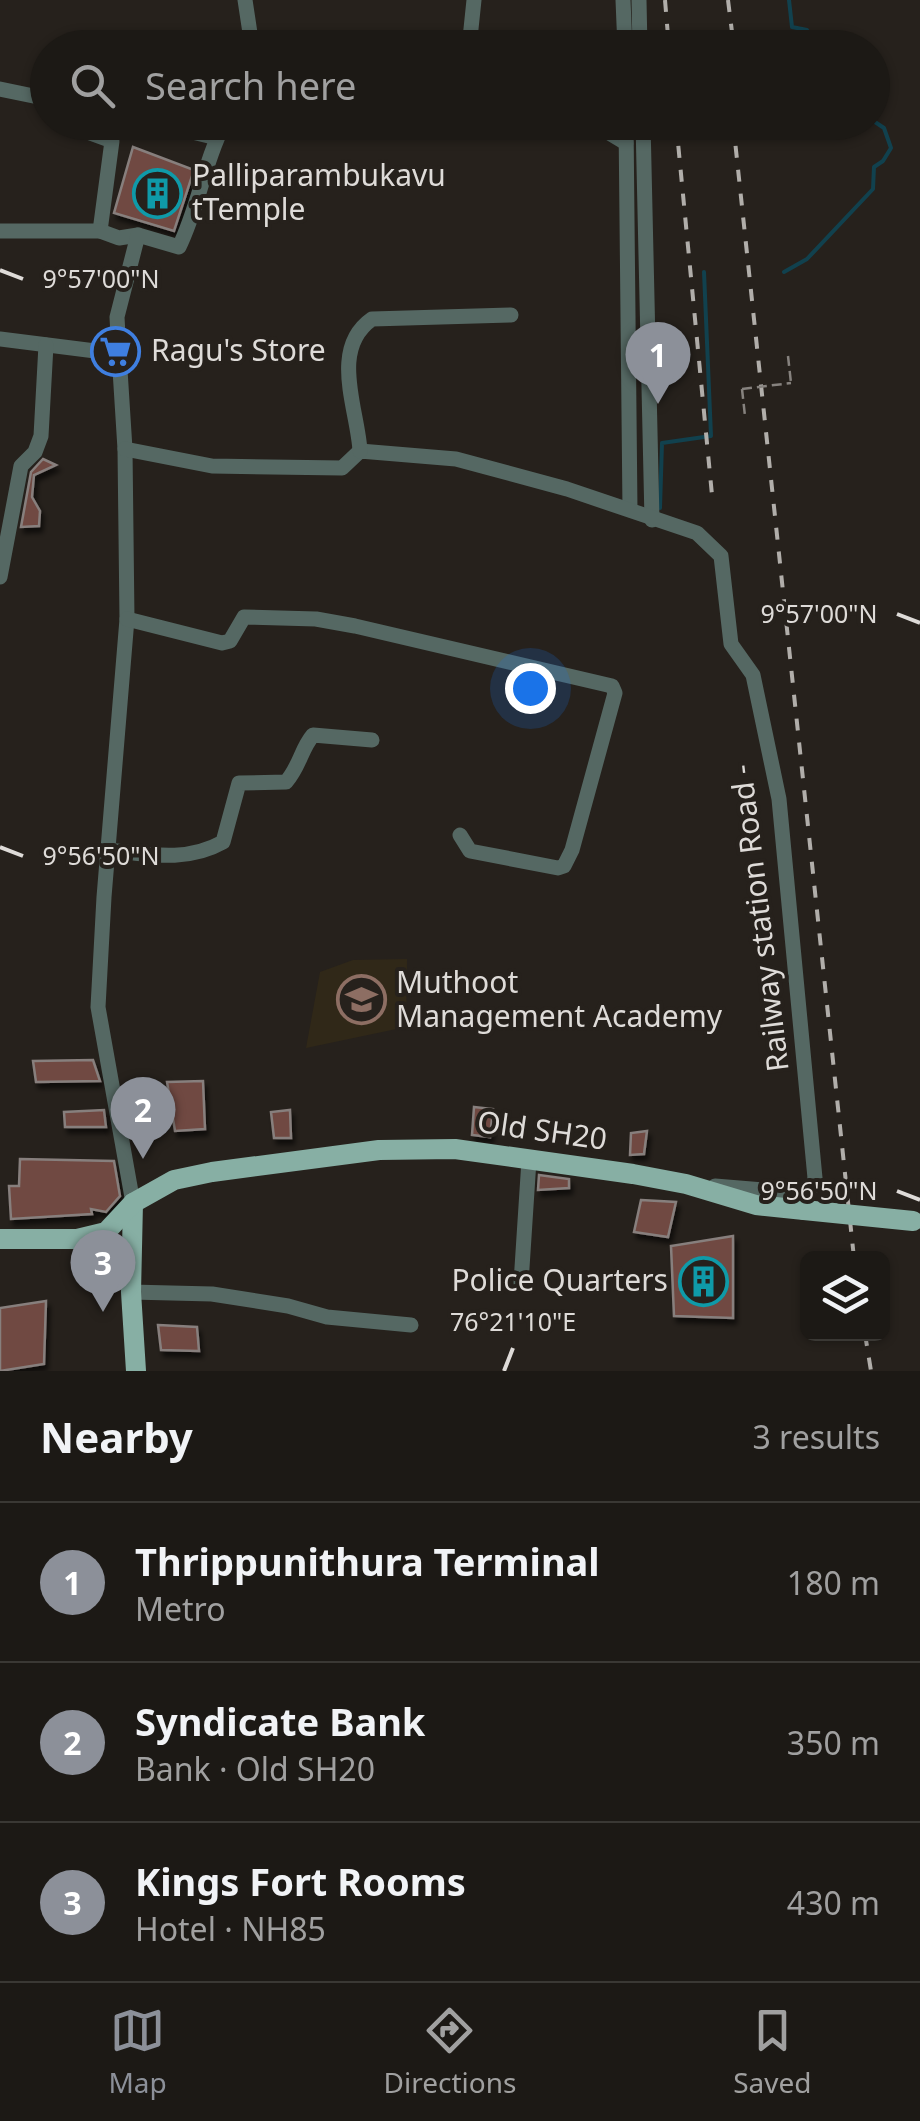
<!DOCTYPE html>
<meta charset="utf-8">
<style>
body{margin:0;font-family:"Noto Sans",sans-serif;background:#25221e;color:#f1f3f6}
.controls{position:absolute;right:30px;bottom:30px;display:grid;overflow:hidden;border-radius:15px;box-shadow:0 2px 8px #0004}
.controls button{width:90px;height:90px;display:grid;place-items:center;padding:0;border:0;border-bottom:2px solid #3a3834;background:#1c1915;color:#f1f3f6;font:50px sans-serif}
.you{position:absolute;left:530px;top:688px;width:35px;height:35px;margin:-25px;border:8px solid #fff;border-radius:50%;background:#1a73e8;box-shadow:0 0 0 15px #1a73e833}
.badge{display:grid;place-items:center;width:65px;height:65px;border-radius:50%;background:#8c9099;color:#fff;font-size:32px;font-weight:700}
.pin{position:absolute;translate:-50% -82px;filter:drop-shadow(0 2px 5px #0008)}
.pin::after{content:'';position:absolute;top:52px;width:35px;height:30px;background:inherit;clip-path:polygon(0 0,100% 0,50% 100%)}
.list{margin:0;padding:0;list-style:none}
h2{display:flex;justify-content:space-between;align-items:center;height:130px;margin:0;padding:0 40px;font-size:42px}
h2 small{font-size:32px;font-weight:400;color:#a0a0a0}
.list li{display:grid;grid-template-columns:65px 1fr auto;gap:30px;align-items:center;box-sizing:border-box;height:160px;padding:0 40px;border-top:2px solid #3a3834}
.list b{display:block;font-size:38px;white-space:nowrap}
.list p{margin:0;font-size:32px;white-space:nowrap;color:#a0a0a0}
.list em{font-size:32px;font-style:normal;color:#a0a0a0}
.icon{flex:none;width:55px;height:55px;fill:none;stroke:currentColor;stroke-width:2;stroke-linecap:round;stroke-linejoin:round}
.map{position:relative;flex:none;width:920px;height:1371px;overflow:hidden}
.search{position:absolute;background:#1c1915;box-shadow:0 2px 8px #0004;left:30px;right:30px;top:30px;height:110px;display:flex;align-items:center;gap:25px;box-sizing:border-box;padding:0 35px;border-radius:55px;color:#a0a0a0;font-size:38px}
.sheet{height:610px;background:#1c1915}
nav{display:flex;justify-content:space-around;align-items:center;box-sizing:border-box;height:140px;border-top:2px solid #3a3834;background:#1c1915;font-size:28px;color:#a0a0a0}
nav a{display:grid;justify-items:center;gap:5px}
nav .on{color:#8c9099}
.map>svg:first-child{display:block}
.education{fill:#302818}
.lines{fill:none;stroke-linecap:round;stroke-linejoin:round}
.stream{stroke:#11414e;stroke-width:4}
.building{fill:#704a42;stroke:#877f7d;stroke-width:2.5;filter:url(#shadow)}
.path{stroke:#86827e;stroke-width:2.5;stroke-dasharray:10 5;stroke-linecap:butt}
.minor{stroke:#556863;stroke-width:15}
.major{stroke:#87afa4;stroke-width:20}
.rail{stroke:#b1aeaa;stroke-width:4;stroke-dasharray:12 12;stroke-linecap:butt}
.path-bridge{stroke:#86827e;stroke-width:2.5;stroke-dasharray:10 5;stroke-linecap:butt}
.major-bridge{stroke:#87afa4;stroke-width:20}
.ticks{fill:none;stroke:#dedbd8;stroke-width:4}
.labels{text-anchor:middle;stroke-width:8;stroke-linejoin:round;paint-order:stroke}
.poi-label{font-size:30px;fill:#dedbd8;stroke:#26211c;text-anchor:start}
.street-label{font-size:30px;fill:#dedbd8;stroke:#26211c}
.ticks-label{font-size:25px;text-anchor:middle;fill:#dedbd8;stroke:#26211c;stroke-width:8;stroke-linejoin:round;paint-order:stroke}
</style>
<div class="map">
<svg width="920" height="1371" viewBox="0 0 920 1371">
<defs>
<filter id="shadow"><feDropShadow dx="3" dy="5.5" stdDeviation="2.5" flood-color="#0009"/></filter>
</defs>
<rect width="100%" height="100%" fill="#26211c"/>
<!-- education -->
<path class="education" d="M407,959L406,1027L306,1048L320,972L353,960Z"/>
<g class="lines">
<!-- stream -->
<g class="stream">
<path d="M789,0L792,27L807,30L819,48"/>
<path d="M784,272L807,259L873,189L874,167L883,161L891,148L884,128L872,120"/>
<path d="M660,508L662,443L711,436L704,272"/>
</g>
</g>
<!-- building -->
<g class="building">
<path d="M133,147L194,170L174,231L114,213Z"/>
<path d="M43,459L56,465L34,475L32,497L40,511L39,526L21,527L31,472Z"/>
<path d="M93,1060L100,1081L36,1082L33,1061Z"/>
<path d="M203,1081L205,1129L175,1131L167,1082Z"/>
<path d="M474,1107L493,1109L490,1137L472,1135Z"/>
<path d="M104,1110L106,1127H65L64,1112Z"/>
<path d="M290,1110L291,1138H274L271,1112Z"/>
<path d="M647,1131L644,1154L630,1155L631,1133Z"/>
<path d="M20,1159L114,1161L120,1196L106,1212L91,1209L92,1214L11,1219L9,1186H19Z"/>
<path d="M539,1175L569,1179V1188L538,1190Z"/>
<path d="M641,1200L676,1202L668,1237L634,1232Z"/>
<path d="M733,1236V1318L674,1316L671,1246Z"/>
<path d="M46,1301L44,1364L0,1371V1308Z"/>
<path d="M158,1325L197,1327L199,1351L161,1350Z"/>
</g>
<g class="lines">
<!-- path -->
<g class="path">
<path d="M788,356L791,383"/>
<path d="M742,389L745,416"/>
</g>
<!-- minor -->
<g class="minor">
<path d="M245,0L250,33L257,48"/>
<path d="M623,0L625,48"/>
<path d="M639,0L640,48"/>
<path d="M469,48L474,0"/>
<path d="M0,89L48,99"/>
<path d="M60,122L112,141L100,231"/>
<path d="M151,122L217,138"/>
<path d="M591,122L626,143"/>
<path d="M626,122L630,510"/>
<path d="M643,122L652,520"/>
<path d="M0,231H100L119,238L138,235"/>
<path d="M0,339L119,354L125,449L127,619L104,897L98,1007L133,1203"/>
<path d="M119,354L117,317L138,235L179,247C199,206 204,162 225,122"/>
<path d="M125,449L212,466L342,468L360,451L456,459L567,489L697,533L721,556L731,644L753,675L779,799L815,1178L812,1187L801,1193L715,1186"/>
<path d="M360,451C358,410 329,349 372,319L511,315"/>
<path d="M0,577L21,466L35,452L41,436L46,345"/>
<path d="M127,619L222,643L230,641L244,617L316,619L355,626L612,686L615,693L572,850L564,866L558,868L470,851L460,835"/>
<path d="M107,850C147,854 186,863 223,842L239,783L286,782C300,766 301,749 313,735L372,740"/>
<path d="M521,1283L529,1160"/>
<path d="M131,1292L212,1294L288,1306L327,1317L411,1325"/>
</g>
<!-- major -->
<g class="major">
<path d="M133,1203L131,1292L136,1371"/>
<path d="M0,1239H77L106,1232L133,1203L174,1180L212,1172L379,1150L455,1149L633,1174L686,1184L756,1205L804,1210"/>
</g>
<!-- rail -->
<g class="rail">
<path d="M665,0L669,48"/>
<path d="M728,0L734,48"/>
<path d="M676,122L712,495"/>
<path d="M733,122L854,1258"/>
<path d="M865,1334L871,1371"/>
</g>
<!-- path-bridge -->
<path class="path-bridge" d="M742,389L791,383"/>
<!-- major-bridge -->
<path class="major-bridge" d="M804,1210L913,1221"/>
</g>
<!-- ticks -->
<path class="ticks" d="M0,270L23,279M897,614L920,623M0,847L23,856M897,1191L920,1200M504,1371L513,1348"/>
<!-- icons -->
<defs>
<symbol id="building-ring" viewBox="-11 -11 22 22"><circle r="9.5" fill="#26211c" stroke="#0f9aa8" stroke-width="1.5"/><path d="M-4-6H4V6H1V3H-1V6H-4ZM-2.5-4.3h1.7v1.8h-1.7ZM.8-4.3h1.7v1.8H.8ZM-2.5-1h1.7V.8h-1.7ZM.8-1h1.7V.8H.8Z" fill="#0f9aa8"/></symbol>
<symbol id="supermarket-ring" viewBox="-11 -11 22 22"><circle r="9.5" fill="#26211c" stroke="#3f7fe0" stroke-width="1.5"/><path d="M-6-5.5h2.5l.6 2H6L4.5 2H-2.5L-4.4-4H-6ZM-1.5 3.2a1.3 1.3 0 1 0 .1 0ZM3 3.2a1.3 1.3 0 1 0 .1 0Z" fill="#3f7fe0"/></symbol>
<symbol id="university-ring" viewBox="-11 -11 22 22"><circle r="9.5" fill="#26211c" stroke="#8d6e63" stroke-width="1.5"/><path d="M0-5L7-2L0 1L-7-2ZM-4 1L0 2.5L4 1V4Q0 6-4 4Z" fill="#8d6e63"/></symbol>
</defs>
<g fill-rule="evenodd">
<use href="#building-ring" x="130" y="166" width="55" height="55"/>
<use href="#supermarket-ring" x="88" y="324" width="55" height="55"/>
<use href="#university-ring" x="334" y="972" width="55" height="55"/>
<use href="#building-ring" x="676" y="1254" width="55" height="55"/>
</g>
<g class="labels">
<!-- poi labels -->
<g class="poi-label">
<text x="192" y="186">Palliparambukavu<tspan x="192" dy="34">tTemple</tspan></text>
<text x="151" y="361">Ragu's Store</text>
<text x="396" y="993">Muthoot<tspan x="396" dy="34">Management Academy</tspan></text>
<text x="668" y="1291" text-anchor="end">Police Quarters</text>
</g>
<!-- street labels -->
<g class="street-label">
<text transform="translate(760 918) rotate(-97)" y="10">Railway station Road -</text>
<text transform="translate(542 1131) rotate(8)" y="10">Old SH20</text>
</g>
</g>
<g class="ticks-label">
<text x="101" y="288">9°57'00"N</text>
<text x="819" y="623">9°57'00"N</text>
<text x="101" y="865">9°56'50"N</text>
<text x="819" y="1200">9°56'50"N</text>
<text x="513" y="1331">76°21'10"E</text>
</g>
</svg>
<div class="controls">
<button><svg class="icon" aria-label="layers" viewBox="0 0 24 24"><path d="M12 4l9 5-9 5-9-5zM3 14l9 5 9-5"/></svg></button>
</div>
<div class="you"></div>
<div class="pin badge" style="left:658px;top:404px">1</div>
<div class="pin badge" style="left:143px;top:1159px">2</div>
<div class="pin badge" style="left:103px;top:1312px">3</div>
<div class="search"><svg class="icon" aria-label="search" viewBox="0 0 24 24"><circle cx="10" cy="10" r="6"/><path d="M15 15l6 6"/></svg>Search here</div>
</div>
<section class="sheet">
<h2>Nearby<small>3 results</small></h2>
<ul class="list">
<li><span class="badge">1</span><div><b>Thrippunithura Terminal</b><p>Metro</p></div><em>180 m</em></li>
<li><span class="badge">2</span><div><b>Syndicate Bank</b><p>Bank · Old SH20</p></div><em>350 m</em></li>
<li><span class="badge">3</span><div><b>Kings Fort Rooms</b><p>Hotel · NH85</p></div><em>430 m</em></li>
</ul>
</section>
<nav>
<a class="on"><svg class="icon" aria-label="map" viewBox="0 0 24 24"><path d="M3 6l6-2 6 2 6-2v14l-6 2-6-2-6 2zM9 4v14M15 6v14"/></svg>Map</a>
<a><svg class="icon" aria-label="directions" viewBox="0 0 24 24"><path d="M12 3l9 9-9 9-9-9zM9 14v-3h6M13 9l2 2-2 2"/></svg>Directions</a>
<a><svg class="icon" aria-label="saved" viewBox="0 0 24 24"><path d="M7 4h10v16l-5-4-5 4z"/></svg>Saved</a>
</nav>
